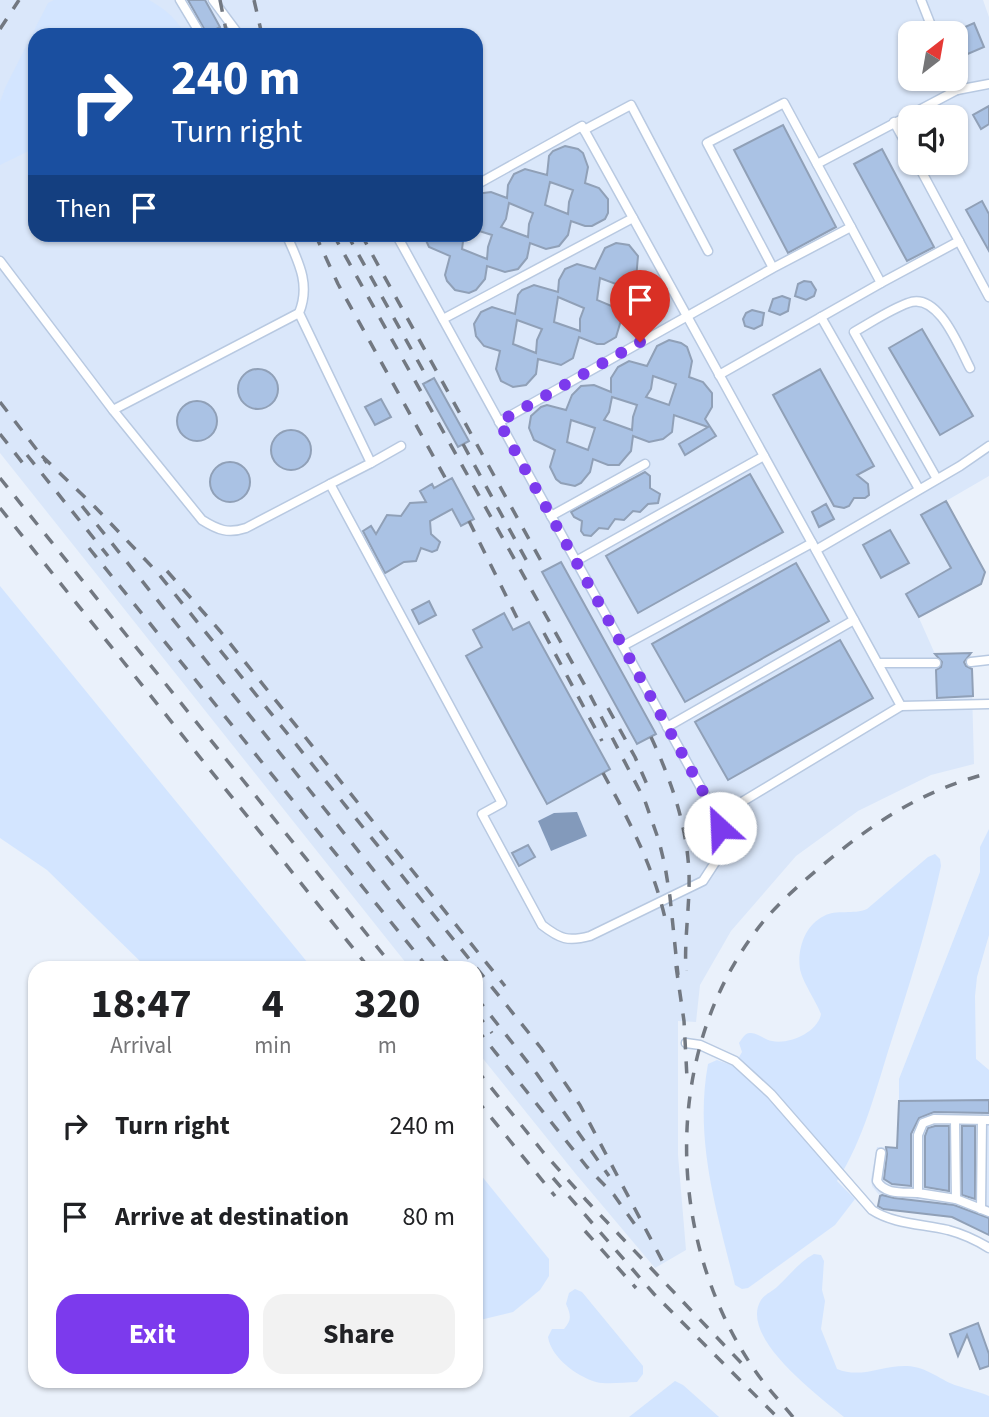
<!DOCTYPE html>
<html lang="en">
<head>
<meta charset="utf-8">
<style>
  body { margin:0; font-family:"Source Sans 3",sans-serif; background:#f2f2f2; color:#202124; height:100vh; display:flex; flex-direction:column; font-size:26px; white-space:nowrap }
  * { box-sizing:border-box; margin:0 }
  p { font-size:23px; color:#757577 }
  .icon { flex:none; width:38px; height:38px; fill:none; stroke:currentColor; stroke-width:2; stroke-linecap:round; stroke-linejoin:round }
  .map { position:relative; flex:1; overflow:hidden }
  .side { position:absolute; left:28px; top:961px; width:455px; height:427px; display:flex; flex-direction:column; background:#fff; border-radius:21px; box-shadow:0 2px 5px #0004 }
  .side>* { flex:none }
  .top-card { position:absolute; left:28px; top:28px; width:455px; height:214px; border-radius:21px; box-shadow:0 2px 5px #0004; background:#1a4fa0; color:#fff; overflow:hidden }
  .needle { width:46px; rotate:31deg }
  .tools { position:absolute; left:898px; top:21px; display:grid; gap:14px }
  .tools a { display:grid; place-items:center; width:70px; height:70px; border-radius:14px; background:#fff; box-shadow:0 2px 5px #0004; font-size:35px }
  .pin { position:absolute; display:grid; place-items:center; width:60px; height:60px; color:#fff; margin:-72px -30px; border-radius:50% 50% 50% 0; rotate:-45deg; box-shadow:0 0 7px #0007 }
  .pin .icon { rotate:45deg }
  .me { position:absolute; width:77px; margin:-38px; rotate:335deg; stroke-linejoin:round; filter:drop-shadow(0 0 5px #0008) }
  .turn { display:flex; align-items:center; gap:24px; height:147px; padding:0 28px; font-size:32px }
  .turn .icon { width:91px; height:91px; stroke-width:2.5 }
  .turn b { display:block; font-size:49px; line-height:60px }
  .then { display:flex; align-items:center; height:66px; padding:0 28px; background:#0003; gap:14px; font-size:26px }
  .eta { display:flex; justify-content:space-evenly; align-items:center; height:119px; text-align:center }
  .eta b { font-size:42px; font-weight:700; line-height:49px }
  .button { display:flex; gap:14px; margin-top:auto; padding:14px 28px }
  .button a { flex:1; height:80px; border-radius:21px; background:#7c3aed; color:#fff; font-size:28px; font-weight:700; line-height:80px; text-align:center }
  .button a+a { background:#f2f2f2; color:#202124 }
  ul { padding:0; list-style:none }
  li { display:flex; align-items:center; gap:21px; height:91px; padding:0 28px }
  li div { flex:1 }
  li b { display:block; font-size:26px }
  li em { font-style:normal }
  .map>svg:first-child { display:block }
</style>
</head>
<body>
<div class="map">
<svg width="989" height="1417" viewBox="0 0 989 1417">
  <rect width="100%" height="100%" fill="#eaf1fb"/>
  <g fill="#dae7fa" fill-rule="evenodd">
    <path d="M0,0H983L989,17V476L946,501L985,572L981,584L919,618L935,654L971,653L974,764L931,775L858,811L796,856L731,931L700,985L696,1022L678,1021V1155L686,1250L655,1268L575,1173L476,1050V968H410L0,453ZM910,33H956V79H910ZM35,35H476V234H35ZM910,117H956V163H910Z"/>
    <polygon points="989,1100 989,1235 952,1217 878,1208 880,1196 872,1186 871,1179 877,1147 897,1147 899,1101"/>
  </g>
  <g fill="#d3e5ff">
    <path d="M54,0H149C168,11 174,17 186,35H35V148L0,165V102L5,88L48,3Z"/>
    <polygon points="0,586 312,968 147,968 47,870 0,838"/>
    <polygon points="989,829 989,935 977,977 975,996 976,1059 989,1070 989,1100 899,1101 899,1079 980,872 980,847"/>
    <path d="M935,854L940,859L941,866C928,926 910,983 891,1042C876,1089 864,1139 837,1181L855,1199L835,1225L748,1288L742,1289L735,1285C717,1212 694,1140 708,1064L717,1060L734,1066L742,1052L739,1043C742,1039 745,1032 751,1033C758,1033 765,1040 772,1041C789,1045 818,1032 821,1014C816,1001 802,981 800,969C797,949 805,925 824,916C836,909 854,915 867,909L928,857Z"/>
    <polygon points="476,1169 549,1259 549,1276 540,1290 513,1312 476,1321"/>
    <path d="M814,1254L821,1255L824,1261L822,1290L825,1301L821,1329L837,1369C861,1379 883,1365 907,1366C928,1367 941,1381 958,1386C969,1390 978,1391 989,1396V1417H844C820,1397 738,1337 761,1300C765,1294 773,1291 778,1286C790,1275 799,1262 814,1254Z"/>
    <path d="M575,1289L582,1292L643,1366V1374L637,1382C624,1382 608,1385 596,1382C576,1376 551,1357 548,1337L552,1329H564C572,1320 571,1315 566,1304L569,1293Z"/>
    <polygon points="675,1381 683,1385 719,1417 629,1417"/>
  </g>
  <polygon fill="#839abb" points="577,812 587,836 551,851 538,821 554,813"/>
  <g fill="#aac2e4" stroke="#90a0b7" stroke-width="2" fill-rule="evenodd">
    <polygon points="188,0 205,0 220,27 207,34"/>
    <polygon points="974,23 984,47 956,59 956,31"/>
    <polygon points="989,106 989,124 981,129 973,115"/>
    <polygon points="783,125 836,227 788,253 734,150"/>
    <path d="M565,146L578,149L583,153L588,167L585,183L599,188L608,199V213L605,219L592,226H585L571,221L568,235L559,246L546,249L530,243L527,258L518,269L505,272L487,266L485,279L476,290L469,293L455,290L447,281L445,275L450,256L429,247L423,234H464L462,249L487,259L488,247L492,235L476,230V194L491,192L507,198L508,185L514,174L525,169L547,175L549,156L553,151ZM550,182L573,190L569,202L568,214L545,205ZM509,203L533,213L529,224L528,237L501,227L506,219Z"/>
    <polygon points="882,149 934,247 907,261 854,164"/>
    <polygon points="982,201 989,214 989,251 966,210"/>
    <path d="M616,243L629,245L638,256L636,279L650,285L659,295L661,302L656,316L644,323H636L622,317L616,337L604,344H597L579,337L573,358L561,365L538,359L536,374L526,385L513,387L501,381L496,369L500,351L484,346L476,336L474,324L481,312L492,307L515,314L518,295L522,290L534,285L558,292L559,280L565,269L577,264L595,269L605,248ZM600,278L624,287L616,308L597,300ZM558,297L584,308L580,319V331L554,322ZM517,320L542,329L537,340L536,353L513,344Z"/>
    <polygon points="804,281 811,282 816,290 814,296 806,300 795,296 798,284"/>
    <polygon points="782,296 790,299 788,311 780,315 769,311 773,299"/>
    <polygon points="752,310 764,313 762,325 754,329 745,326 743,319 746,313"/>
    <polygon points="922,329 973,416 940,435 889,348"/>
    <path d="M669,340L681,343L687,347L692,361L689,377L703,382L712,393V407L705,419L716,436L685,455L679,444L708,427L674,415L672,432L663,439L649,442L633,436L631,451L619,465H608L593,459L590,472L581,483L575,486L561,483L556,479L550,467L555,450L534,440L529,428L531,416L541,407L547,405L566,410L572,395L581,386L594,385L611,392V378L618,367L629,361L647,366L657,346ZM653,376L676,384L669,405L646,397L651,389ZM612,397L637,405L633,417L632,430L604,420L609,412ZM571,420L595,428L588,450L567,442Z"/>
    <circle cx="258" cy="389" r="20"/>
    <polygon points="820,369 874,466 857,475 868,484 869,495 865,498 854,498 849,506 844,508 834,506 773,395"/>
    <polygon points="434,378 469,441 458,447 423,384"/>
    <polygon points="381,399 391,417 375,425 365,407"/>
    <circle cx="197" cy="421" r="20"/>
    <circle cx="291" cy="450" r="20"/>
    <circle cx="230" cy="482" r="20"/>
    <polygon points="645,472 650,476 650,488 660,494 658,503 648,504 640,512 633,511 624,520 615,519 608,529 599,528 591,536 584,535 581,531 582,521 574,517 571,512"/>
    <polygon points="750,474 783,532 638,613 606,556"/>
    <polygon points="452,478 474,519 461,526 452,509 430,521 431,534 440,542 437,550 432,552 421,548 416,561 404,562 385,573 363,531 371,526 376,534 387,515 401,516 410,503 426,502 420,491 432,484 434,488"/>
    <polygon points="946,501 985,572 981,584 919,617 906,594 951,568 921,515"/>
    <polygon points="826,504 834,519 819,527 812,512"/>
    <polygon points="890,530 909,563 881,578 863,545"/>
    <polygon points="561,562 656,734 637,744 542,572"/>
    <polygon points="796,563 829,621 685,702 652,644"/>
    <polygon points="429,601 436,615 419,624 412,610"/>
    <polygon points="504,613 513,630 529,622 610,769 547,804 466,656 482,647 473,630"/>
    <polygon points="840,640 873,698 728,780 695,722"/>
    <polygon points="971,653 964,662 966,666 972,669 973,696 937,698 936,670 941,667 942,662 935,654"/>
    <polygon points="528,845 535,857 519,866 512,853"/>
    <polygon points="989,1100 989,1113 934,1112 919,1118 911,1134 911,1186 892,1184 884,1179 887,1154 886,1147 897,1148 899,1101"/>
    <polygon points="935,1126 949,1126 949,1191 925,1187 925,1136 928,1128"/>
    <polygon points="962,1126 975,1126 975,1199 962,1195"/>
    <polygon points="882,1195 894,1198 954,1205 989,1218 989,1235 952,1217 883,1209 878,1206 880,1196"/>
    <polygon points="978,1323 989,1354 989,1366 980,1369 967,1335 958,1356 950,1334"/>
  </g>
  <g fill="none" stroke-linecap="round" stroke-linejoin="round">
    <g stroke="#b8c9e1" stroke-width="11">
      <g id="service">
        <polyline points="180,0 201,35"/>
        <polyline points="213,0 239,35"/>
        <polyline points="921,0 934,33"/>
        <polyline points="953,79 957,90"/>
        <polyline points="894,122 910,151"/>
        <polyline points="584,130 631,105 708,251"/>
        <polyline points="917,163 989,297"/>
        <polyline points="817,164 957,90 989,84"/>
        <path d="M286,234C298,261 311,284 299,313L371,463L330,484L502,803L482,814L542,925C560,939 568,942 590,936L703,881L716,861L720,828L717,817"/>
        <polyline points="396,234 717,817 901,706 812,543"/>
        <path d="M0,261L113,410L202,520C218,530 228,534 246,528L330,484"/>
        <polyline points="881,283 959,241"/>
        <polyline points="821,317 919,489"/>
        <polyline points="443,319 633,218 582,126 476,185"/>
        <polyline points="719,375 881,283 851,227"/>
        <polyline points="113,410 299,313"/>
        <polyline points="499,422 773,268 707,143 784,103 851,227 773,268"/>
        <polyline points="371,463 401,446"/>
        <path d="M937,479L854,332C872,322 889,310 908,303C938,291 959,347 970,368"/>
        <polyline points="551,516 645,464"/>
        <polyline points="816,550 960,466 989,446"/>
        <polyline points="576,561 764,456"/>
        <polyline points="623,646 812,543 633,218"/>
        <polyline points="971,662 989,660"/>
        <polyline points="878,663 936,663"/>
        <polyline points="901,706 989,704"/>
        <polyline points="667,727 854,620"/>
        <path d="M686,1043L700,1045L735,1061L771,1094L872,1210C893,1224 923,1224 948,1230C963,1234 976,1240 989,1248"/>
        <polyline points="955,1120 956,1199"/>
        <polyline points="989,1120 934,1119 923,1123 918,1135 918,1193 956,1199 989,1212"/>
        <path d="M881,1153L877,1181C885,1195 903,1192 918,1193"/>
        <polyline points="981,1209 982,1120"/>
      </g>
    </g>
    <use href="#service" stroke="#fff" stroke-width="8"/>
    <g stroke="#727881" stroke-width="3.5" stroke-dasharray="12 12" stroke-linecap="butt">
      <polyline points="220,0 227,35"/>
      <polyline points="254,0 262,35"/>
      <polyline points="0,29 19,0"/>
      <polyline points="213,31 216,35"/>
      <polyline points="315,234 338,284 447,481"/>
      <polyline points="333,234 588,691 645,801 659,841 665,866 670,897 678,975"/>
      <polyline points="347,234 429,381"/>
      <polyline points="361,234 546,570"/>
      <polyline points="0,402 47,463"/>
      <polyline points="0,434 29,471"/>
      <polyline points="463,444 530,567"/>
      <polyline points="27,455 108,556"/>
      <polyline points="42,456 95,507 157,572 541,1048 580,1105 664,1264"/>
      <polyline points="0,478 394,968"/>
      <polyline points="82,506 452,968"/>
      <polyline points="0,508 369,968"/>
      <polyline points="469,521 521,626"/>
      <polyline points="89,548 428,968"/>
      <polyline points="167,571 220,631 505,986"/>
      <polyline points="544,633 602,741"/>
      <polyline points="608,708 635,757 649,789"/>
      <path d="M651,737C671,780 687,825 689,873C690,906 684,939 686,971"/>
      <path d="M603,773C629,820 653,866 665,918"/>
      <polyline points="676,966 684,1021 687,1078"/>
      <polyline points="476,997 537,1074 609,1176"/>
      <polyline points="476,1013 492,1033"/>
      <polyline points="476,1028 587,1167 614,1195 636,1226"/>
      <polyline points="476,1069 543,1152 586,1200 747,1369"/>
      <polyline points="476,1099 555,1196"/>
      <polyline points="553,1178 654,1294 777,1417"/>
      <polyline points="585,1231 636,1288"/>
      <path d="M793,1417C781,1402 767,1388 756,1372C667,1245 661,1061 753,935C772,908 799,885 824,864C877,820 922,791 989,773"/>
    </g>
  </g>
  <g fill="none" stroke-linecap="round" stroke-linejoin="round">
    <polyline stroke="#7c3aed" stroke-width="12" stroke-dasharray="0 21.6" points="640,342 499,422 717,817 720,828"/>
  </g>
</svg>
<div class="tools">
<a><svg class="needle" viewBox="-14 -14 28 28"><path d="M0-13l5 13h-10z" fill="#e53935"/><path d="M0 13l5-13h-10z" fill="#757577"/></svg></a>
<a><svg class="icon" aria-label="sound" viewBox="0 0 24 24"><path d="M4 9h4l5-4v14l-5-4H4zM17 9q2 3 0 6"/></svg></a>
</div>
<div class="pin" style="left:640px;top:342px;background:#d93025"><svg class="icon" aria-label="arrive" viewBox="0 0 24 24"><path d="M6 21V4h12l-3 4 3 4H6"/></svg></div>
<svg class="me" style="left:720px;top:828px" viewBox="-20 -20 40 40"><circle r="19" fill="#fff"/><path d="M0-13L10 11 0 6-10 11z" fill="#7c3aed"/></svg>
<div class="top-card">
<div class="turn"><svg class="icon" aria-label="right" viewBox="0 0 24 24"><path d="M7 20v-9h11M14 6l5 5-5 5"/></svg><div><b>240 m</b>Turn right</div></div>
<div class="then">Then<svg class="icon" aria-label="arrive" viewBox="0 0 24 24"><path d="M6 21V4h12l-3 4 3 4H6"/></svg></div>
</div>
<section class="side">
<div class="eta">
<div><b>18:47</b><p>Arrival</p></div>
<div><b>4</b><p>min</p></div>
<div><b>320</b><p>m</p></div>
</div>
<ul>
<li><svg class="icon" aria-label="right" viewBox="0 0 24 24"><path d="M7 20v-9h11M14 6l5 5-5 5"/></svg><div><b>Turn right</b></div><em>240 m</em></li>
<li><svg class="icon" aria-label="arrive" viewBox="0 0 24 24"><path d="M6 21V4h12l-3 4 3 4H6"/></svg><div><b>Arrive at destination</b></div><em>80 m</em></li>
</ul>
<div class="button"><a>Exit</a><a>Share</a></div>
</section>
</div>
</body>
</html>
